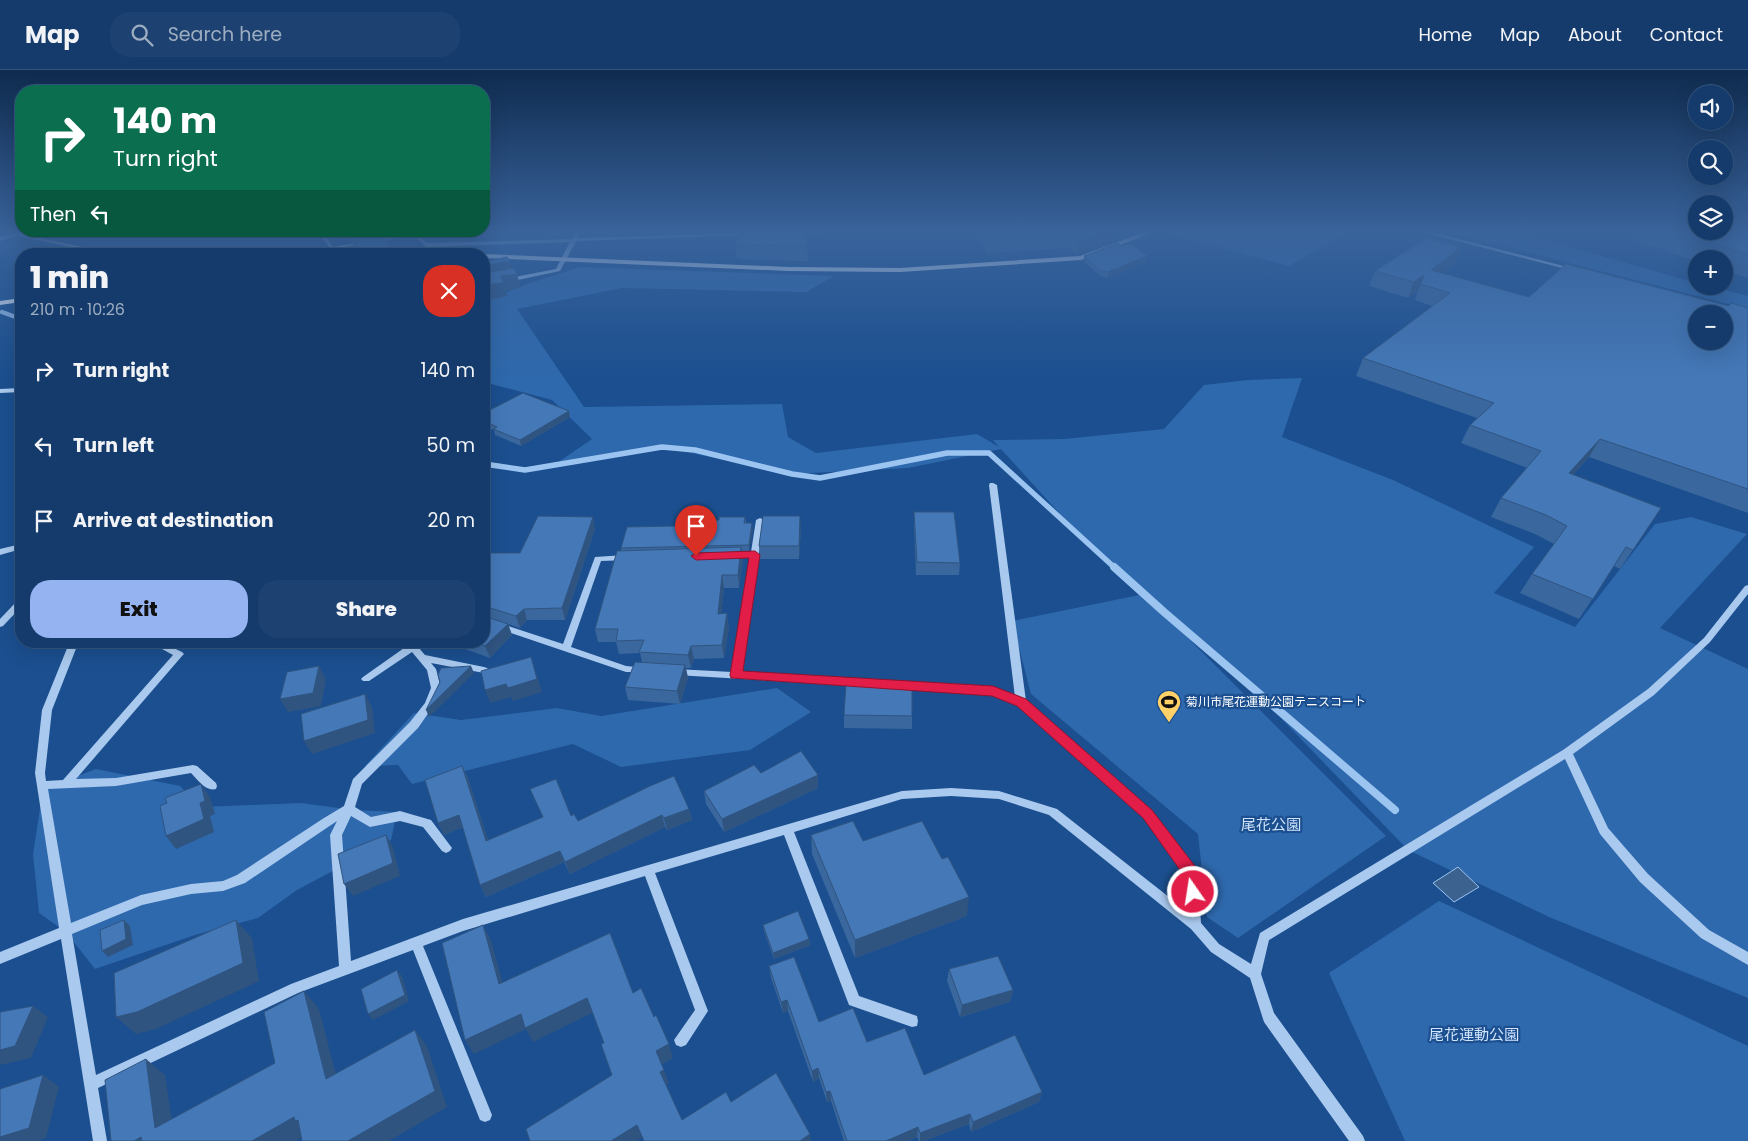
<!DOCTYPE html>
<html lang="en">
<head>
<meta charset="utf-8">
<style>
  body { margin:0; font-family:Poppins,"Noto Sans JP",sans-serif; background:#1d4271; color:#f1f3f6; height:100vh; display:flex; flex-direction:column; font-size:19px; white-space:nowrap }
  * { box-sizing:border-box; margin:0 }
  p { font-size:16px; color:#9dadc1 }
  .icon { flex:none; width:28px; height:28px; fill:none; stroke:currentColor; stroke-width:2; stroke-linecap:round; stroke-linejoin:round }
  .map { position:relative; flex:1; overflow:hidden }
  .details { position:absolute; left:15px; top:178px; width:475px; height:400px; display:flex; flex-direction:column; background:#143b6b; border-radius:20px; box-shadow:0 5px 20px #0002,0 0 0 1px #33557e }
  .details>* { flex:none }
  .top-card { position:absolute; left:15px; top:15px; width:475px; height:152px; border-radius:20px; box-shadow:0 5px 20px #0002,0 0 0 1px #33557e; background:#0b6e4f; color:#fff; overflow:hidden }
  .fabs { position:absolute; left:1688px; top:15px; display:grid; gap:10px }
  .fabs a { display:grid; place-items:center; width:45px; height:45px; border-radius:50%; background:#143b6b; box-shadow:0 5px 20px #0002,0 0 0 1px #33557e; font-size:25px }
  .pin { position:absolute; display:grid; place-items:center; width:42px; height:42px; color:#fff; margin:-51px -21px; border-radius:50% 50% 50% 0; rotate:-45deg; box-shadow:0 0 5px #0007 }
  .pin .icon { rotate:45deg }
  .me { position:absolute; width:55px; margin:-28px; rotate:347deg; stroke-linejoin:round; filter:drop-shadow(0 0 4px #0008) }
  .turn { display:flex; align-items:center; gap:18px; height:105px; padding:0 15px; font-size:22px }
  .turn .icon { width:65px; height:65px; stroke-width:2.5 }
  .turn b { display:block; font-size:35px; line-height:42px }
  .then { display:flex; align-items:center; height:48px; padding:0 15px; background:#0003; gap:10px; font-size:19px }
  .round { display:grid; place-items:center; flex:none; width:52px; height:52px; border-radius:20px; background:#1d4271 }
  .head { display:flex; align-items:center; justify-content:space-between; height:85px; padding:0 15px }
  h1 { font-size:30px; font-weight:800; line-height:38px }
  .primary-button { display:flex; gap:10px; margin-top:auto; padding:10px 15px }
  .primary-button a { flex:1; height:58px; border-radius:20px; background:#95b2f1; color:#111; font-size:20px; font-weight:800; line-height:58px; text-align:center }
  .primary-button a+a { background:#1d4271; color:#f1f3f6 }
  ul { padding:0; list-style:none }
  li { display:flex; align-items:center; gap:15px; height:75px; padding:0 15px }
  li div { flex:1 }
  li b { display:block; font-size:19px }
  li em { font-style:normal }
  header { display:flex; align-items:center; gap:30px; box-sizing:border-box; height:70px; padding:0 25px; background:#143b6b; border-bottom:1px solid #33557e }
  header strong { font-size:24px }
  nav { display:flex; gap:28px; margin-inline-start:auto; font-size:18px }
  .search { width:350px; height:45px; background:#1d4271; display:flex; align-items:center; gap:12px; box-sizing:border-box; padding:0 18px; border-radius:20px; color:#9dadc1; font-size:19px }
  .map>svg:first-child { display:block }
</style>
</head>
<body>
<header>
<strong>Map</strong>
<div class="search"><svg class="icon" aria-label="search" viewBox="0 0 24 24"><circle cx="10" cy="10" r="6"/><path d="M15 15l6 6"/></svg>Search here</div>
<nav><a>Home</a><a>Map</a><a>About</a><a>Contact</a></nav>
</header>
<div class="map">
<svg width="1748" height="1071" viewBox="0 0 1748 1071">
  <rect width="100%" height="100%" fill="#1b4f8f"/>
  <g fill="#2e69ad">
    <polygon points="1178,160 1352,160 1289,196 1170,164"/>
    <polygon points="1441,160 1510,160 1696,213 1696,216 1710,216 1748,226 1748,239"/>
    <polygon points="580,197 834,206 806,222 622,218 517,239 584,337 782,334 788,367 816,383 977,364 999,377 993,370 1064,369 1164,359 1204,315 1248,310 1302,308 1282,367 1393,410 1534,477 1494,523 1575,557 1655,454 1691,447 1747,464 1660,558 1748,599 1748,928 1549,847 1408,780 1247,613 1081,467 1001,379 908,398 792,404 662,377 551,397 592,369 552,330 484,312 484,232 524,215"/>
    <polygon points="1144,524 1386,766 1238,868 1207,847 1198,764 1031,624 1012,551"/>
    <polygon points="777,618 811,642 750,680 621,697 573,674 412,714 398,695 365,696 414,643 461,650 557,638 601,646"/>
    <polygon points="96,699 180,716 201,737 301,733 353,740 397,742 391,770 297,820 258,848 195,865 95,899 66,862 39,843 33,784 43,719"/>
    <polygon points="1439,831 1748,976 1748,1071 1405,1071 1329,903"/>
  </g>
  <polygon fill="#3c6290" stroke="#9cc4f0" points="1458,797 1479,817 1454,832 1433,813"/>
  <g fill="none" stroke-linecap="round" stroke-linejoin="round">
    <polyline stroke="#9cc4f0" stroke-width="4.5" points="2,242 21,249"/>
    <polyline stroke="#9cc4f0" stroke-width="5.5" points="484,394 525,400 662,377 695,380 792,404 820,408 947,383 989,383 1115,498"/>
    <polyline stroke="#9cc4f0" stroke-width="8" points="1114,497 1164,542 1395,740"/>
    <g fill="#a9c9ee" fill-rule="evenodd">
      <polygon points="577,160 581,160 577,168 750,163 752,164 750,165 576,171 560,201 484,217 484,213 556,199 570,172 426,177 414,165 335,179 338,184 333,184 331,180 311,184 299,184 329,177 317,161 322,161 333,177 415,162 427,173 572,169"/>
      <polygon points="865,160 863,161 796,163 794,162 796,161"/>
      <polygon points="1418,160 1424,160 1575,199 1570,200 1418,161"/>
      <polygon points="21,162 23,162 23,164 115,184 104,184 17,166 0,171 0,167"/>
      <polygon points="21,318 21,322 0,323 0,319"/>
      <path d="M990,413H993L997,415L1026,631L1152,741L1198,805L1201,853L1219,874L1251,894L1260,863L1563,680L1648,619L1704,568L1745,516L1748,515V524L1710,572L1654,625L1573,684L1608,758L1648,804L1709,860L1748,882V895L1701,868L1640,812L1600,764L1565,689L1269,870L1261,904L1274,943L1363,1066L1365,1071H1349L1264,952L1250,908L1211,882L1191,859L1049,745L999,729L951,726L902,729L794,762L859,926L917,946L918,951L917,956L912,957L849,935L784,765L655,803L708,941L686,975L681,977L676,975L674,970L695,940L645,806L463,861L423,876L492,1045L490,1050L485,1052L480,1050L413,880L298,923L98,1018L107,1071H93L61,869L0,894V882L59,858L35,703L42,640L70,571H79L52,640L45,703L46,711L63,710L173,585L162,579L160,577L165,574L182,582L184,584L182,586L76,709L116,708L193,695L197,696L216,713L217,716L216,719C206,722 198,710 191,703L116,716L48,719L71,853L141,825L191,814L223,811L237,805L324,748L344,736L353,709L410,652L425,633L431,618L427,600L412,582L369,611H363L361,609L363,607L414,571H425L418,577L425,585L484,597L487,598L489,600L487,602L484,603L431,593L436,599L441,618L434,635L418,658L362,714L355,737L371,747L400,741L431,750L452,778L450,781L446,783L442,781L423,757L400,751L370,757L351,746L342,765L351,891L463,849L902,721L951,718L999,721L1057,739L1188,842L1186,806L1144,747L1018,636L992,624L676,605L673,604L671,602L673,600L676,599L732,602L750,488H730L726,485L730,482H751L756,450L760,448L764,450L741,602L993,617L1015,627L989,415ZM337,751L330,765L339,896L291,914L96,1005L72,864L142,835L191,824L223,821L245,813Z"/>
      <polygon points="21,474 21,479 0,485 0,479"/>
      <polygon points="625,485 629,488 628,490 601,491 571,577 626,596 647,598 649,600 647,602 626,602 484,554 484,548 563,574 595,487"/>
      <polygon points="21,529 21,537 3,556 0,557 0,549 18,530"/>
    </g>
    <g fill="#f0f6ff" fill-rule="evenodd">
      <polygon points="1150,160 1159,160 1081,190 900,202 789,201 484,188 484,184 789,197 900,198 1080,186"/>
      <polygon points="21,228 21,232 0,235 0,231"/>
    </g>
  </g>
  <g fill="#3a679d">
    <polygon points="975,160 1115,160 1113,172 1076,184 1069,178 987,183 975,161"/>
    <polygon points="1640,160 1748,160 1748,208 1724,200 1724,189 1696,189 1696,191 1635,170"/>
    <polygon points="337,161 384,161 392,184 358,184 352,172 351,172 349,169 343,170"/>
    <polygon points="735,174 807,176 808,191 737,189"/>
    <polygon points="1121,177 1147,186 1146,191 1107,208 1100,206 1084,191 1084,186"/>
    <polygon points="1461,177 1455,193 1442,203 1529,227 1748,238 1748,443 1589,387 1573,405 1661,438 1620,499 1614,496 1579,549 1520,523 1532,504 1554,474 1535,464 1491,447 1501,428 1527,398 1461,373 1470,355 1477,348 1356,306 1363,288 1432,236 1415,230 1418,221 1408,228 1369,216 1375,201"/>
    <polygon points="484,343 570,347 521,376 495,365 494,360 484,356"/>
    <polygon points="914,442 960,493 959,505 916,505 914,454"/>
    <polygon points="745,447 746,453 753,459 749,481 741,481 743,490 739,518 724,518 721,544 729,556 724,588 694,589 691,598 686,598 688,608 680,634 628,630 625,617 642,592 640,583 619,584 616,572 598,572 595,559 621,480 621,478 676,456"/>
    <polygon points="801,458 799,489 760,489 759,476"/>
    <polygon points="595,459 565,550 527,550 520,558 508,554 512,565 490,588 451,574 450,571 484,571 484,486 520,483"/>
    <polygon points="844,645 912,646 912,659 844,658"/>
    <polygon points="462,696 468,708 488,770 543,747 530,719 571,746 578,751 689,739 692,750 667,760 665,757 570,804 564,792 486,827 480,815 463,757 444,765 438,753"/>
    <polygon points="761,703 818,718 724,762 706,734 704,721"/>
    <polygon points="811,765 863,771 967,846 855,888 812,784"/>
    <polygon points="763,855 809,869 810,875 774,889 764,861"/>
    <polygon points="769,896 819,952 867,972 924,1005 1042,1022 1039,1032 971,1062 969,1054 924,1071 919,1071 917,1067 908,1071 844,1071 831,1031 827,1032 819,1008 813,1012 788,941 783,943 771,908"/>
    <polygon points="949,899 1013,920 1010,932 960,947 947,911"/>
  </g>
  <g fill="#305480">
    <polygon points="1111,160 1115,160 1113,172 1076,184 1078,171"/>
    <polygon points="347,162 349,169 343,170 340,163"/>
    <polygon points="1461,177 1455,193 1425,216 1431,200"/>
    <polygon points="1147,186 1146,191 1107,208 1108,202"/>
    <polygon points="510,191 513,204 517,204 521,218 506,221 507,226 484,231 484,196"/>
    <polygon points="1424,205 1418,221 1408,228 1414,212"/>
    <polygon points="569,341 570,347 521,376 520,370"/>
    <polygon points="1600,369 1589,387 1558,422 1569,403"/>
    <polygon points="800,446 801,458 799,489 799,476"/>
    <polygon points="593,447 595,459 565,550 562,538"/>
    <polygon points="752,453 753,459 749,481 749,475"/>
    <polygon points="741,477 743,490 739,518 738,505"/>
    <polygon points="722,505 724,518 720,557 718,544"/>
    <polygon points="524,539 527,550 520,558 516,546"/>
    <polygon points="727,543 729,556 724,588 722,575"/>
    <polygon points="508,554 512,565 490,588 485,576"/>
    <polygon points="691,576 694,589 691,598 688,585"/>
    <polygon points="531,587 542,622 513,631 511,627 490,633 485,620 506,614"/>
    <polygon points="685,595 688,608 680,634 677,621"/>
    <polygon points="319,596 326,609 321,636 288,642 280,629"/>
    <polygon points="471,596 474,603 429,647 426,640"/>
    <polygon points="365,624 372,637 375,663 312,684 304,671"/>
    <polygon points="462,696 468,708 492,782 486,771"/>
    <polygon points="818,705 818,718 724,762 722,749"/>
    <polygon points="201,714 210,727 215,744 210,746 214,762 176,779 166,766 200,733"/>
    <polygon points="689,739 692,750 667,760 664,748"/>
    <polygon points="459,745 465,756 444,765 438,753"/>
    <polygon points="662,745 665,757 570,804 565,792"/>
    <polygon points="386,765 393,777 400,806 353,826 344,814"/>
    <polygon points="560,781 564,792 486,827 480,815"/>
    <polygon points="969,827 967,846 855,888 855,870"/>
    <polygon points="124,850 130,856 133,875 108,887 102,881"/>
    <polygon points="236,850 252,868 259,911 156,959 136,964 116,947"/>
    <polygon points="483,855 491,870 507,929 499,914"/>
    <polygon points="809,869 810,875 774,889 773,883"/>
    <polygon points="397,900 402,906 409,931 373,950 368,944"/>
    <polygon points="1013,920 1010,932 960,947 962,935"/>
    <polygon points="304,921 319,939 341,1024 326,1009"/>
    <polygon points="587,928 594,942 533,972 526,959 474,984 465,970 521,944"/>
    <polygon points="787,930 788,941 783,943 781,932"/>
    <polygon points="33,936 48,947 31,988 0,995 0,980"/>
    <polygon points="415,960 427,976 447,1037 389,1071 348,1071"/>
    <polygon points="669,974 673,988 661,995 656,981"/>
    <polygon points="146,989 165,1005 175,1071 155,1058"/>
    <polygon points="818,998 819,1008 813,1012 812,1001"/>
    <polygon points="664,1000 669,1013 665,1016 660,1002"/>
    <polygon points="43,1005 59,1017 46,1068 38,1071 0,1071 0,1067"/>
    <polygon points="830,1021 831,1031 827,1032 826,1022"/>
    <polygon points="1042,1022 1039,1032 971,1062 973,1052"/>
    <polygon points="970,1044 969,1054 924,1071 920,1071 920,1063"/>
    <polygon points="294,1047 308,1064 296,1071 252,1071"/>
    <polygon points="637,1055 642,1068 637,1071 611,1071"/>
    <polygon points="918,1057 917,1067 908,1071 886,1071"/>
    <polygon points="810,1064 811,1071 800,1071"/>
    <polygon points="141,1067 147,1071 134,1071"/>
  </g>
  <g fill="#4478b7" stroke="#305480" fill-rule="evenodd">
    <polygon points="743,160 806,160 807,176 735,174"/>
    <polygon points="982,160 1111,160 1078,171 1071,165 988,170"/>
    <polygon points="1673,160 1696,160 1696,161 1724,161 1724,160 1748,160 1748,184"/>
    <polygon points="339,161 364,161 349,164 350,164 349,165 347,162 340,163"/>
    <polygon points="364,161 384,161 392,184 361,184 349,164"/>
    <path d="M1426,168L1461,177L1431,200L1529,227L1566,194L1729,236L1731,233L1748,238V419L1600,369L1569,403L1661,438L1633,480L1626,477L1593,529L1532,504L1567,456L1546,445L1501,428L1541,381L1470,355L1494,333L1363,288L1450,223L1421,214L1424,205L1414,212L1375,201ZM1696,244H1724V271H1696Z"/>
    <polygon points="1118,173 1121,177 1130,173 1147,186 1108,202 1101,201 1084,186"/>
    <polygon points="507,187 510,191 484,196 484,192"/>
    <polygon points="514,198 517,204 500,206 504,212 484,216 484,203"/>
    <polygon points="523,323 569,341 520,370 493,359 497,357 484,351 484,343"/>
    <polygon points="914,442 954,442 960,493 917,492"/>
    <polygon points="538,446 593,447 562,538 524,539 516,546 484,536 484,486 485,483 520,483"/>
    <polygon points="763,446 800,446 799,476 759,476"/>
    <polygon points="719,447 745,447 744,453 752,453 749,475 621,478 627,457 676,456 677,452 719,450"/>
    <polygon points="741,477 738,505 722,505 718,544 727,543 722,575 691,576 688,585 639,582 644,570 616,571 618,559 595,559 617,481"/>
    <polygon points="484,546 508,554 485,576 472,571 484,571"/>
    <polygon points="531,587 537,609 508,618 506,614 485,620 481,601"/>
    <polygon points="635,592 685,595 677,621 625,617"/>
    <polygon points="319,596 313,623 280,629 287,602"/>
    <polygon points="471,596 426,640 440,612 438,605 441,598"/>
    <polygon points="846,614 912,615 912,646 844,645"/>
    <polygon points="365,624 368,650 304,671 301,644"/>
    <polygon points="801,681 818,705 722,749 704,721 754,695 761,703"/>
    <polygon points="462,696 486,771 543,747 530,719 556,709 571,746 574,744 578,751 650,716 674,706 689,739 664,748 662,745 565,792 560,781 480,815 459,745 438,753 425,710"/>
    <polygon points="201,714 205,731 200,733 204,749 166,766 160,736 167,733 165,728"/>
    <polygon points="853,751 863,771 922,751 942,789 948,787 969,827 855,870 811,765"/>
    <polygon points="386,765 393,793 344,814 338,784"/>
    <polygon points="798,841 809,869 773,883 763,855"/>
    <polygon points="124,850 126,869 102,881 100,860"/>
    <polygon points="236,850 243,893 137,942 116,947 114,903"/>
    <polygon points="483,855 499,914 610,863 633,923 641,918 654,947 656,945 669,974 656,981 664,1000 660,1002 682,1050 726,1022 731,1032 776,1003 810,1064 800,1071 644,1071 637,1055 611,1071 530,1071 526,1059 612,1005 601,974 604,973 587,928 525,958 521,944 465,970 442,873"/>
    <polygon points="998,886 1013,920 962,935 949,899"/>
    <polygon points="794,887 819,952 853,938 867,972 905,958 924,1005 1015,965 1042,1022 973,1052 970,1044 920,1063 918,1057 886,1071 847,1071 830,1021 826,1022 818,998 812,1001 787,930 781,932 769,896"/>
    <polygon points="397,900 405,925 368,944 361,919"/>
    <polygon points="304,921 326,1009 415,960 435,1021 348,1071 302,1071 298,1050 295,1051 294,1047 252,1071 142,1071 141,1067 134,1071 111,1071 105,1010 146,989 155,1058 275,993 264,942"/>
    <polygon points="33,936 15,976 0,980 0,942"/>
    <polygon points="43,1005 29,1058 0,1067 0,1019"/>
  </g>
  <linearGradient id="sky" x2="0" y2="1"><stop stop-color="#0f2b4f"/><stop offset="0.52" stop-color="#39639b"/><stop offset="1" stop-color="#39639b" stop-opacity="0"/></linearGradient>
  <rect width="1748" height="310" fill="url(#sky)"/>
  <path fill="#e11d48" stroke="#92132f" d="M755,481L760,485L743,601L993,616L1026,629L1152,740L1198,800C1201,808 1202,819 1199,827L1193,829L1188,827L1186,822L1185,807L1143,748L1017,636L992,626L731,608L730,605L749,488L696,490L691,486L696,483Z"/>
  <defs>
    <g id="stadium-pin" transform="scale(1.25)"><path d="M0 17L-7.5 6A9.5 9.5 0 1 1 7.5 6Z" fill="#ffd166" stroke="#1b4f8f"/><path d="M0-5a6.5 5 0 1 0 0 10a6.5 5 0 1 0 0-10ZM-3.5-1.8h7v3.6h-7Z" fill="#111"/></g>
  </defs>
  <g fill-rule="evenodd">
    <use href="#stadium-pin" x="1169" y="632"/>
  </g>
  <g text-anchor="middle" stroke-width="4.5" stroke-linejoin="round" paint-order="stroke">
    <g font-size="12" fill="#fff" stroke="#1b4f8f" text-anchor="start">
      <text x="1186" y="636">菊川市尾花運動公園テニスコート</text>
    </g>
    <g font-size="15" fill="#cfe3fa" stroke="#1b4f8f">
      <text x="1271" y="760">尾花公園</text>
      <text x="1474" y="970">尾花運動公園</text>
    </g>
  </g>
</svg>
<div class="fabs">
<a><svg class="icon" aria-label="sound" viewBox="0 0 24 24"><path d="M4 9h4l5-4v14l-5-4H4zM17 9q2 3 0 6"/></svg></a>
<a><svg class="icon" aria-label="search" viewBox="0 0 24 24"><circle cx="10" cy="10" r="6"/><path d="M15 15l6 6"/></svg></a>
<a><svg class="icon" aria-label="layers" viewBox="0 0 24 24"><path d="M12 4l9 5-9 5-9-5zM3 14l9 5 9-5"/></svg></a>
<a>+</a>
<a>−</a>
</div>
<div class="pin" style="left:696px;top:486px;background:#d93025"><svg class="icon" aria-label="arrive" viewBox="0 0 24 24"><path d="M6 21V4h12l-3 4 3 4H6"/></svg></div>
<svg class="me" style="left:1193px;top:822px" viewBox="-20 -20 40 40"><circle r="17" fill="#e11d48" stroke="#fff" stroke-width="3"/><path d="M0-11L8 9 0 5-8 9z" fill="#fff"/></svg>
<div class="top-card">
<div class="turn"><svg class="icon" aria-label="right" viewBox="0 0 24 24"><path d="M7 20v-9h11M14 6l5 5-5 5"/></svg><div><b>140 m</b>Turn right</div></div>
<div class="then">Then<svg class="icon" aria-label="left" viewBox="0 0 24 24"><path d="M17 20v-9H6M10 6l-5 5 5 5"/></svg></div>
</div>
<section class="details">
<div class="head"><div><h1>1 min</h1><p>210 m · 10:26</p></div><a class="round" style="background:#d93025;color:#fff"><svg class="icon" aria-label="close" viewBox="0 0 24 24"><path d="M6 6l12 12M18 6L6 18"/></svg></a></div>
<ul>
<li><svg class="icon" aria-label="right" viewBox="0 0 24 24"><path d="M7 20v-9h11M14 6l5 5-5 5"/></svg><div><b>Turn right</b></div><em>140 m</em></li>
<li><svg class="icon" aria-label="left" viewBox="0 0 24 24"><path d="M17 20v-9H6M10 6l-5 5 5 5"/></svg><div><b>Turn left</b></div><em>50 m</em></li>
<li><svg class="icon" aria-label="arrive" viewBox="0 0 24 24"><path d="M6 21V4h12l-3 4 3 4H6"/></svg><div><b>Arrive at destination</b></div><em>20 m</em></li>
</ul>
<div class="primary-button"><a>Exit</a><a>Share</a></div>
</section>
</div>
</body>
</html>
